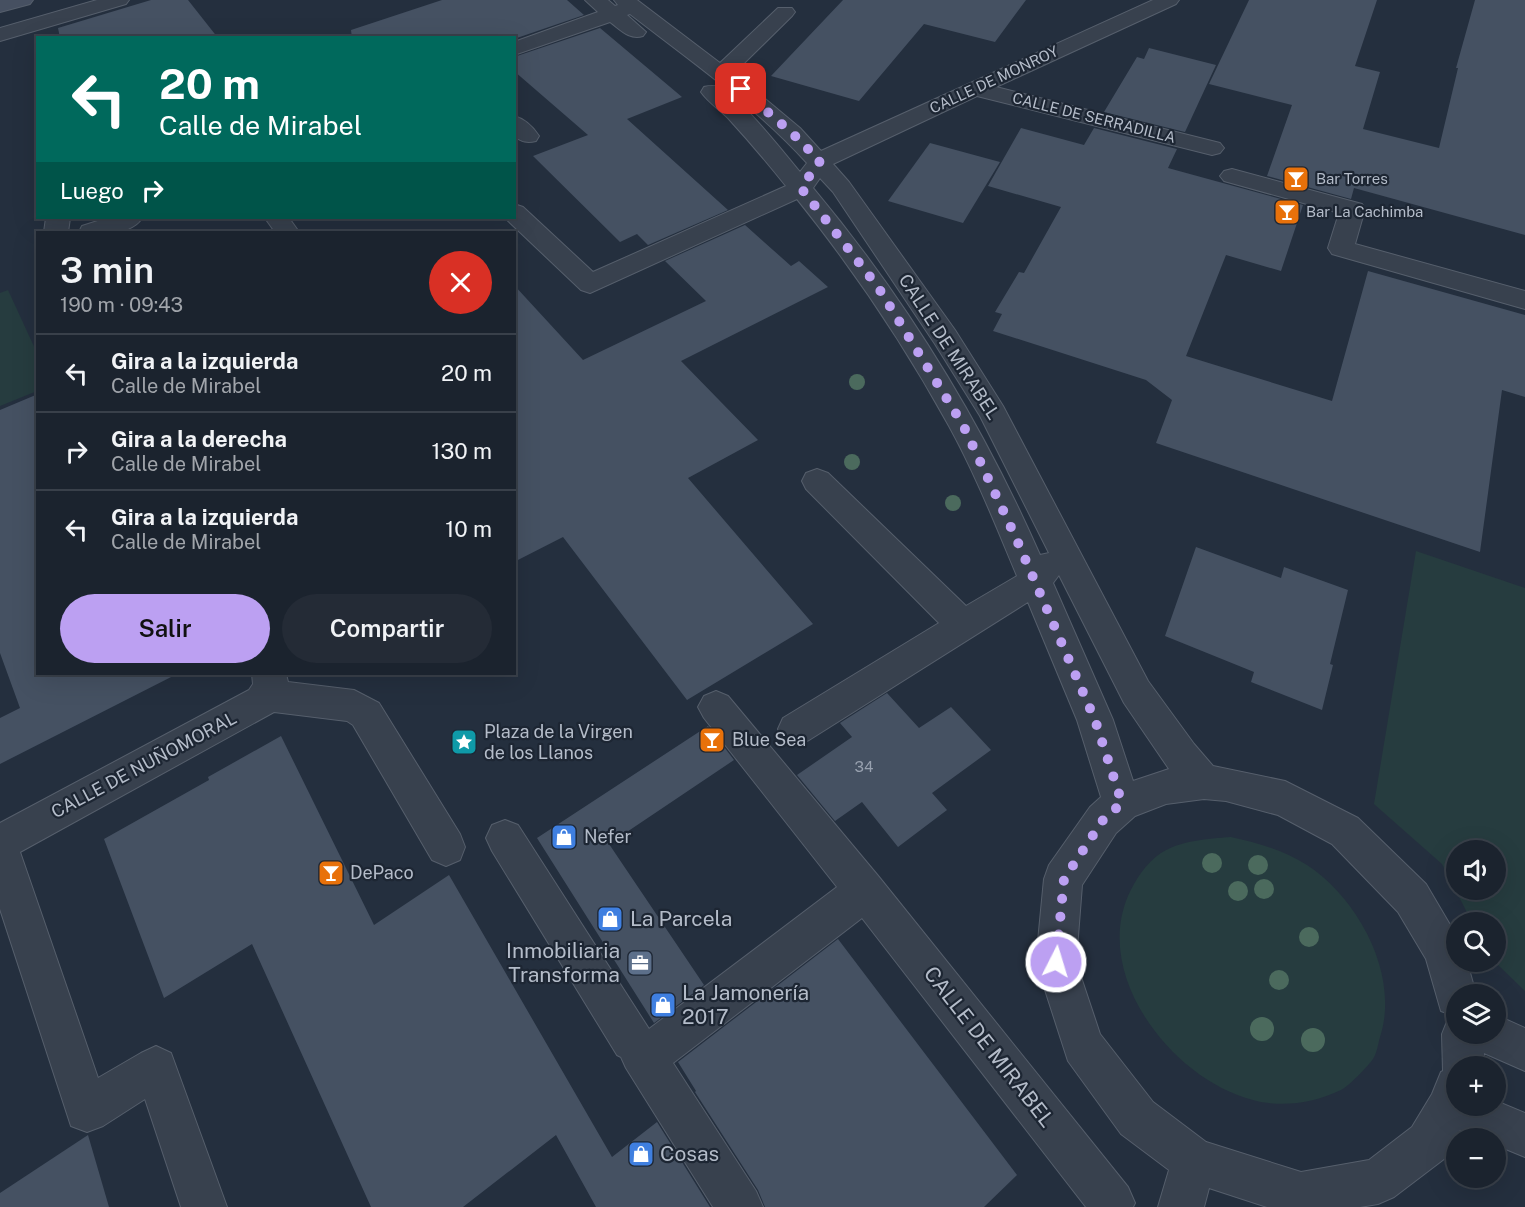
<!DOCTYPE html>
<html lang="es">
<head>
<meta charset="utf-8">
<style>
  body { margin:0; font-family:"Public Sans",sans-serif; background:#242b36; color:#f1f3f6; height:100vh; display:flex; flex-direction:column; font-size:22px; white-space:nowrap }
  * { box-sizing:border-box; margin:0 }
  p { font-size:20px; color:#a0a4aa }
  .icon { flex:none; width:33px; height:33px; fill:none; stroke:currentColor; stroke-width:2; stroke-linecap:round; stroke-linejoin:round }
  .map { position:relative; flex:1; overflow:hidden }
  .sheet { position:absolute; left:36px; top:231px; width:480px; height:444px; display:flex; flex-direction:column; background:#1b232e; border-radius:0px; box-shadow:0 6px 24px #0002,0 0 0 2px #39404a }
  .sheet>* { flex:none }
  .banner { position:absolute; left:36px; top:36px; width:480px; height:183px; border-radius:0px; box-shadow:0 6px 24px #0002,0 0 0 2px #39404a; background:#00695c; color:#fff; overflow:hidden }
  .controls { position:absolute; left:1446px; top:840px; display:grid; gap:12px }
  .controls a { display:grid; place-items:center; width:60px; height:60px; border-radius:50%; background:#1b232e; box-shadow:0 6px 24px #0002,0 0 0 2px #39404a; font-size:30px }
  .pin { position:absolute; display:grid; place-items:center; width:51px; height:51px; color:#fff; margin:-26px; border-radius:12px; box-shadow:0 3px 9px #0006 }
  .me { position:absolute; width:66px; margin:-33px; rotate:5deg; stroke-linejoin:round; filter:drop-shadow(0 0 4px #0008) }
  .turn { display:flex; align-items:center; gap:21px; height:126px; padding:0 24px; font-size:27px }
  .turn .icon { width:78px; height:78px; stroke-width:2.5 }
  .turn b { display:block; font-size:42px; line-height:51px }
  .then { display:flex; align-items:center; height:57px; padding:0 24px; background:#0003; gap:12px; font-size:22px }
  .round { display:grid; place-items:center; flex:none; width:63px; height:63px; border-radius:32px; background:#242b36 }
  .head { display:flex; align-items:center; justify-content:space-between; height:102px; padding:0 24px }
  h1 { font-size:36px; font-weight:600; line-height:45px }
  .button { display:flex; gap:12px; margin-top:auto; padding:12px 24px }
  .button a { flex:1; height:69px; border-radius:36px; background:#bca0f2; color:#111; font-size:24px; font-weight:600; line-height:69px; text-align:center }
  .button a+a { background:#242b36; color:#f1f3f6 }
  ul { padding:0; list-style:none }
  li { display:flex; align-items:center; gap:18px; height:78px; padding:0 24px; border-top:2px solid #39404a }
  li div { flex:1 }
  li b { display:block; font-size:22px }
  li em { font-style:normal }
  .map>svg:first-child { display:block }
</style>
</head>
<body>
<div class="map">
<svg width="1525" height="1207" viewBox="0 0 1525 1207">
  <rect width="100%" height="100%" fill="#242f3e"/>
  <g fill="#263c3f" fill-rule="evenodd">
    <polygon points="8,290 37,353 37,391 0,406 0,293"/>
    <path d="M1416,551L1525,588V991L1495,962L1496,922H1472L1442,864L1374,804ZM1456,850H1496V890H1456Z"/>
    <path d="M1231,837C1258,843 1283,850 1307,865C1359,899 1400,976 1380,1037C1378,1044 1377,1053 1373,1059C1369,1065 1348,1087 1341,1090C1314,1103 1282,1108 1253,1100C1174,1080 1093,978 1128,896C1135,880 1146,863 1161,853C1182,840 1207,839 1231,837Z"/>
  </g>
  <g fill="#455162">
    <polygon points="151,0 188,0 218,38 60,38 58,28"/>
    <polygon points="442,0 567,0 584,15 514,39 514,38 352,38 351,30"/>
    <polygon points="843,0 1026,0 995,42 924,24 859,101 771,76"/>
    <polygon points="1249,0 1377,0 1355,66 1380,72 1363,129 1439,148 1458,68 1456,68 1475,0 1525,0 1525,235 1354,188 1351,199 1267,176 1292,105 1209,84"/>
    <polygon points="600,28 682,97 627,119 728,210 648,245 637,234 620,242 533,156 588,135 514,71 514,57"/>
    <polygon points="1149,48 1216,65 1185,132 1104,112 1137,57 1144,59"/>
    <polygon points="1021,128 1084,145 1094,128 1177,149 1168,168 1303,205 1281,271 1226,255 1186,356 1332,401 1368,271 1525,315 1525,397 1502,390 1480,552 1156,443 1172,400 1146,380 993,331 1002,314 995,312 1019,272 1024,273 1061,207 988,186"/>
    <polygon points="930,143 1000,162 963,223 888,201"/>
    <polygon points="745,225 791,266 799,261 828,287 681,361 758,440 688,478 813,624 687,700 563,537 514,562 514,285 583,360 706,301 665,261"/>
    <polygon points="38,394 38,674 177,674 0,764 0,718 20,708 0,653 0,410"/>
    <polygon points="1196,547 1281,578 1284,567 1348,590 1330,664 1333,665 1322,710 1251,682 1254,672 1165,636"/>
    <polygon points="887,693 919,728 951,707 991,750 932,793 947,810 898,847 862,802 835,821 797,775 852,737 840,723"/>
    <polygon points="708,726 734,760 609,844 704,985 654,1023 537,838"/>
    <polygon points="281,736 374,925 449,875 612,1157 657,1122 710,1207 596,1207 556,1135 463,1207 371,1207 252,944 164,998 104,839 209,780 208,777"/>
    <polygon points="838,939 1017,1175 984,1207 765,1207 758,1190 695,1092 696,1091 678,1062"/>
    <polygon points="88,1135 109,1207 0,1207 0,1193"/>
  </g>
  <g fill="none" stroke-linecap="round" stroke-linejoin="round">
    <g stroke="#565f6c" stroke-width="2">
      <g id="street">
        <polygon points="97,0 129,0 126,4 0,41 0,28"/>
        <path d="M585,0H608L615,6L618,5L614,0H637L720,63L778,8H792L795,12L792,16L734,73L800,128L821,151L1153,0H1179L1176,4L996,87L1220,143L1224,148L1220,153L1212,155L977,96L833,164L849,182L955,330L1003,406L1148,681L1194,744L1213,766L1285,781L1358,818L1426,884L1456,935V962H1467L1476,994H1456V1034H1496V1015L1525,1028V1071L1484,1053V1066H1456V1106H1496V1101L1525,1113V1157L1496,1145V1138H1480L1460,1130L1444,1159L1394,1197L1378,1204L1360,1207H1267L1209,1188L1204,1207H1158L1169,1170L1121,1134L1068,1061L1036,962L1044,879L1049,865L1090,807L1101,797L1077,720L1028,602L809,740L796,745L783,740L778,729L783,718L939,623L806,489L802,481L806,473L817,469L828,473L966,606L1017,576C996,526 975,473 949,426C905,346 854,270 797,199L590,293L581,290L505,218H514V204L523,207L593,272L786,186C767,162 748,140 728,118C719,109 708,102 701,92L704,87C709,86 713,85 718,87C739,95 784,153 800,172L807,163C755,106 691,61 630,14L627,15L646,32L643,36C629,40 621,30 610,22L514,55V42L598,12ZM820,178L833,192L935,344L980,416L1049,553L1040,555C982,423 906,299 813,188ZM1059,575L1124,703L1169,769L1133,781L1113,720L1053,583ZM1204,799L1226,801L1278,815L1332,844L1398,912L1426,959L1441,1011L1455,1016L1448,1019L1442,1034L1443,1071L1441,1072L1432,1094L1412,1127L1369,1160L1301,1172L1206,1142L1153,1102L1100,1034L1076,962L1082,885L1116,833L1135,816L1166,804Z"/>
        <path d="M514,116C525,119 533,127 539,136L536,141C527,143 522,142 514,136Z"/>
        <polygon points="1232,169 1362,204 1365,209 1355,244 1525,291 1525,309 1332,254 1328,248 1339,213 1224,181 1220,176 1224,171"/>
        <polygon points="46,218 70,218 68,232 44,232"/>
        <path d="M107,218H142C131,236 97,234 79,232L82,226Z"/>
        <polygon points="265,218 289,218 299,232 275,232"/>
        <polygon points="252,674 286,674 288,682 354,690 379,703 460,834 465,847 460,860 446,866 432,860 353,725 347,721 274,712 20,852 98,1078 141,1053 156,1046 171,1053 227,1207 181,1207 145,1099 103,1126 87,1132 71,1126 0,909 0,823 249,690 253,684"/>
        <polygon points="716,691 728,696 879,877 1128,1187 1135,1203 1133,1207 1086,1207 862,918 673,1063 756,1191 763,1207 713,1207 626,1068 621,1057 617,1055 492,851 486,838 492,825 505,820 518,825 649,1029 837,887 704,718 698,707 704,696"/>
      </g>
    </g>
    <g stroke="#565f6c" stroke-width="2">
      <polygon id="secondary" points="0,0 33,0 30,4 0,12"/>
    </g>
    <use href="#street" fill="#38414e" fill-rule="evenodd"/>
    <use href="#secondary" fill="#465061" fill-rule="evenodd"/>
  </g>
  <g fill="#4b6a5d">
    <circle cx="857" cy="382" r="8"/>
    <circle cx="852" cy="462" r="8"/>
    <circle cx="953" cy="503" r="8"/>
    <circle cx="1212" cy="863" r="10"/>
    <circle cx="1258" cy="865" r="10"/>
    <circle cx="1264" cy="889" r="10"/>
    <circle cx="1238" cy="891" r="10"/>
    <circle cx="1309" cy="937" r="10"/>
    <circle cx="1279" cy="980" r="10"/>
    <circle cx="1262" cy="1029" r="12"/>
    <circle cx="1313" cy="1040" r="12"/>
  </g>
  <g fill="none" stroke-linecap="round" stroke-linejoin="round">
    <polyline stroke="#bca0f2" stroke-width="10" stroke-dasharray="0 18" points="741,89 792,133 820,161 801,188 878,287 963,425 1016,538 1095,720 1122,803 1103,820 1064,879 1056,962"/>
  </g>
  <defs>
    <g id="bar-square" transform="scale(1.35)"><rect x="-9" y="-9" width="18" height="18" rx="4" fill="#e8710a" stroke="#1d2633"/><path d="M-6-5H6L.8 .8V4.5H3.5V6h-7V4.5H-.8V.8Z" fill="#fff"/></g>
    <g id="sight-square" transform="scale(1.35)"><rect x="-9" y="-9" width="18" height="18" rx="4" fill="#0f9aa8" stroke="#1d2633"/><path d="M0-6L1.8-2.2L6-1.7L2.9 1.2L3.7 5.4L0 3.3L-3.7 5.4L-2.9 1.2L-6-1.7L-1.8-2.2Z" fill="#fff"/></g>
    <g id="shop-square" transform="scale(1.35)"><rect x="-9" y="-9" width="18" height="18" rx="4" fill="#3f7fe0" stroke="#1d2633"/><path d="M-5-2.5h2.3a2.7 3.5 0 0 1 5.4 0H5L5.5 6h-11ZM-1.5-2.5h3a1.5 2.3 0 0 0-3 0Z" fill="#fff"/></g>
    <g id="office-square" transform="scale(1.35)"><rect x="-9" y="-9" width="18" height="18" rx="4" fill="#5c6f8a" stroke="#1d2633"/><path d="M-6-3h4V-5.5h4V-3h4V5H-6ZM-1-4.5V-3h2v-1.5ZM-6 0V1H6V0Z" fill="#fff"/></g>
  </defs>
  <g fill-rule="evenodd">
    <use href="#bar-square" x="1296" y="179"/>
    <use href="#bar-square" x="1287" y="212"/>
    <use href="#bar-square" x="712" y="740"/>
    <use href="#sight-square" x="464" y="742"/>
    <use href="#shop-square" x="564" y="837"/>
    <use href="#bar-square" x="331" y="873"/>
    <use href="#shop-square" x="610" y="919"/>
    <use href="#office-square" x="640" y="963"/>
    <use href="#shop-square" x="663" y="1005"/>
    <use href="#shop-square" x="641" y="1154"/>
  </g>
  <g text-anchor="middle" stroke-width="4.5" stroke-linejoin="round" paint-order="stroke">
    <g font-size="15" fill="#b4bcc9" stroke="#1d2633">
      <text transform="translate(994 80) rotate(-25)" y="5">CALLE DE MONROY</text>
      <text transform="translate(1094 118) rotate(14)" y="5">CALLE DE SERRADILLA</text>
    </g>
    <g font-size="15" fill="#b4bcc9" stroke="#1d2633" text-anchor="start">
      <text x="1316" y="184">Bar Torres</text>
      <text x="1306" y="217">Bar La Cachimba</text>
    </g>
    <g font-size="15" fill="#98a1af">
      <text x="864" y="772">34</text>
    </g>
    <g font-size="18" fill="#b4bcc9" stroke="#1d2633">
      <text transform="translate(949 347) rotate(57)" y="6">CALLE DE MIRABEL</text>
      <text transform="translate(144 765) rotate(-28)" y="6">CALLE DE NUÑOMORAL</text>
    </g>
    <g font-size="18" fill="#b4bcc9" stroke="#1d2633" text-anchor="start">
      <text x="484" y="738">Plaza de la Virgen<tspan x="484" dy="21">de los Llanos</tspan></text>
      <text x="732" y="746">Blue Sea</text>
      <text x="584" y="843">Nefer</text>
      <text x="350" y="879">DePaco</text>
    </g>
    <g font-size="21" fill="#b4bcc9" stroke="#1d2633" text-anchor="start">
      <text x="630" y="926">La Parcela</text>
      <text x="620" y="958" text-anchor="end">Inmobiliaria<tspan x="620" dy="24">Transforma</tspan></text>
      <text x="682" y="1000">La Jamonería<tspan x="682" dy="24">2017</tspan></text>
      <text x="660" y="1161">Cosas</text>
    </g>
    <g font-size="21" fill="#b4bcc9" stroke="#1d2633">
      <text transform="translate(989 1047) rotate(52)" y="7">CALLE DE MIRABEL</text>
    </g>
  </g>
</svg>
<div class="controls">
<a><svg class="icon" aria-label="sound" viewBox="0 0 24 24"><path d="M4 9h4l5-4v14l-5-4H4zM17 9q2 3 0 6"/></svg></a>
<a><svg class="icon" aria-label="search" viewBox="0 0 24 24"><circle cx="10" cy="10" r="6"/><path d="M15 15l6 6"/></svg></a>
<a><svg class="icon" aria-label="layers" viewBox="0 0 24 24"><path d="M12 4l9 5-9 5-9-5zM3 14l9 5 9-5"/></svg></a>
<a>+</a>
<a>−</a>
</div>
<div class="pin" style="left:741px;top:89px;background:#d93025"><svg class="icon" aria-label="arrive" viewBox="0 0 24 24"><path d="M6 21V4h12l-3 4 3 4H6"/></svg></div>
<svg class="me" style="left:1056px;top:962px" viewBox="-20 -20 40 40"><circle r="17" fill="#bca0f2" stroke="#fff" stroke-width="3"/><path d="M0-11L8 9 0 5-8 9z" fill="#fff"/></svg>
<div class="banner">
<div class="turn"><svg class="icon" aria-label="left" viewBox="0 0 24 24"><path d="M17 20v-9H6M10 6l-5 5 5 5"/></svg><div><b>20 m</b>Calle de Mirabel</div></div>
<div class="then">Luego<svg class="icon" aria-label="right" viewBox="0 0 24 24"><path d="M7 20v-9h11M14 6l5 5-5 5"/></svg></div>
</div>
<section class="sheet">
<div class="head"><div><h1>3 min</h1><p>190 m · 09:43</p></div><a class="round" style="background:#d93025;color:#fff"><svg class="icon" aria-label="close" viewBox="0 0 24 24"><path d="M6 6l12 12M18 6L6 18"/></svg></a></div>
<ul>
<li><svg class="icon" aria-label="left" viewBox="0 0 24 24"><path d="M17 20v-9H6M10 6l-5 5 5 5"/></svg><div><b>Gira a la izquierda</b><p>Calle de Mirabel</p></div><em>20 m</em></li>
<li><svg class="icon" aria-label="right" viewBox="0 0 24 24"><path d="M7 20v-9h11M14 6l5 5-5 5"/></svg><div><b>Gira a la derecha</b><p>Calle de Mirabel</p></div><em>130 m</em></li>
<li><svg class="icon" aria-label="left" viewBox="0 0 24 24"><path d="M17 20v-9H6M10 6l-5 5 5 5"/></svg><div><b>Gira a la izquierda</b><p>Calle de Mirabel</p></div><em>10 m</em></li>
</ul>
<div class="button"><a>Salir</a><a>Compartir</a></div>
</section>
</div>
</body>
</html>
